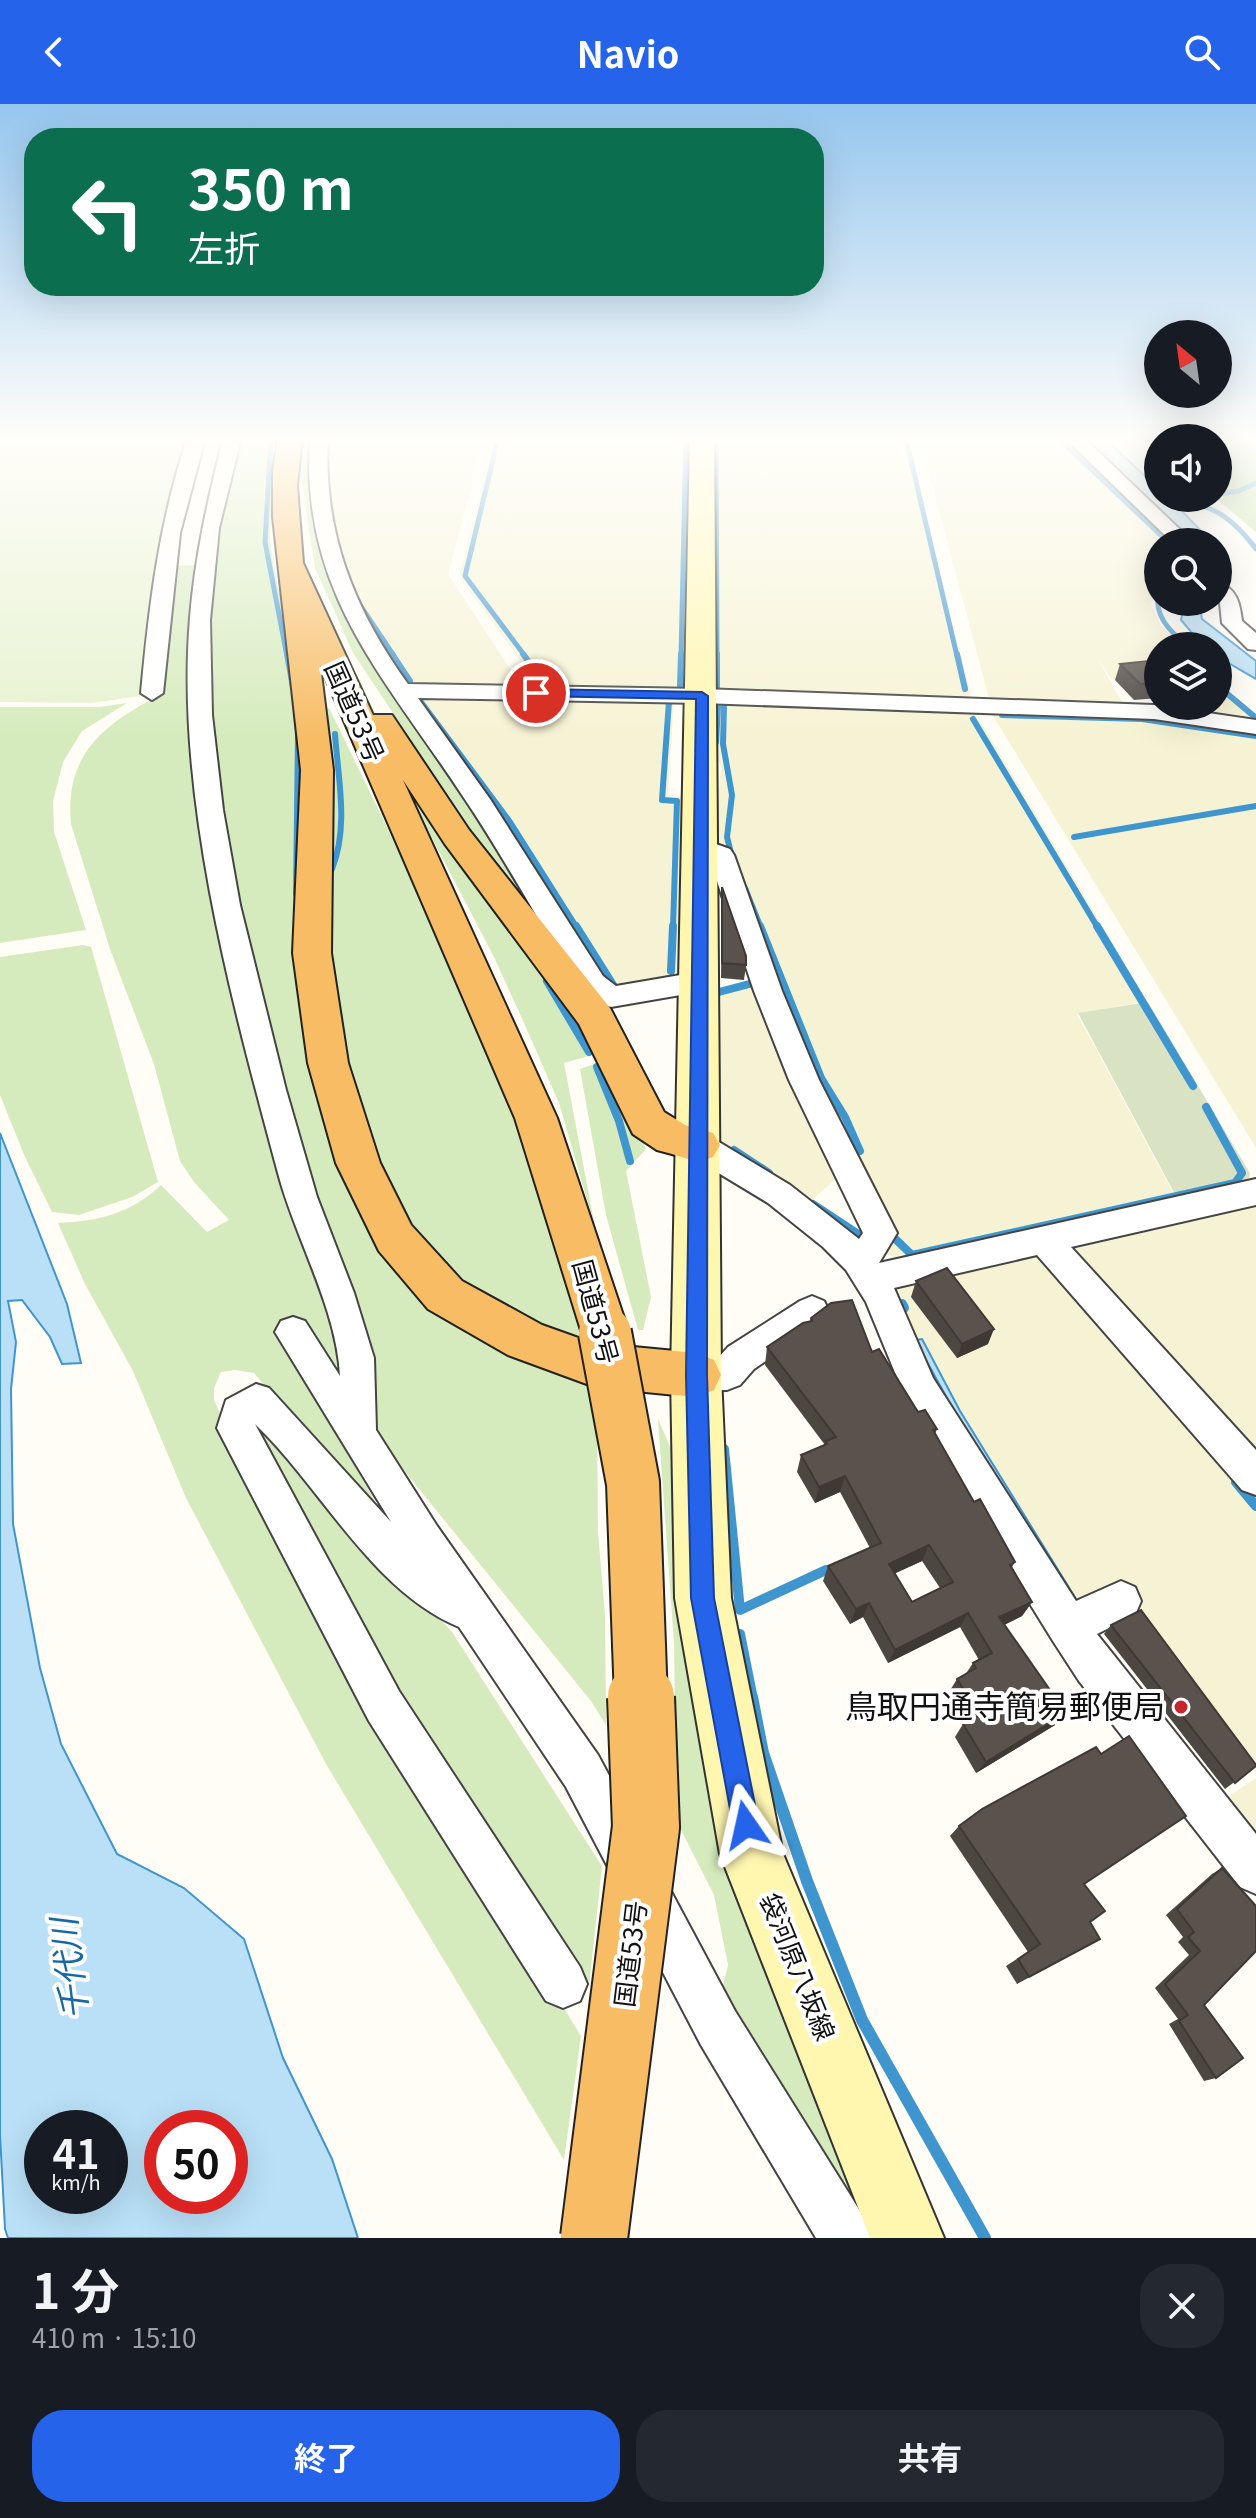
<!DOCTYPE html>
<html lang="ja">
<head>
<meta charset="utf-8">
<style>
  body { margin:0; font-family:Georgia,"Noto Sans JP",serif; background:#242831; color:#f1f3f6; height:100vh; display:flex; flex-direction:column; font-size:30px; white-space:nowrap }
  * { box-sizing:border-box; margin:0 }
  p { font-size:26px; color:#9ea1a6 }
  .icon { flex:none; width:44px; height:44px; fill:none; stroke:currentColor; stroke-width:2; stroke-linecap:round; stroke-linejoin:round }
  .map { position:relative; height:2134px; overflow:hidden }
  .panel { display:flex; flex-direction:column; background:#171b24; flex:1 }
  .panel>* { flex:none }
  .guide { position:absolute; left:24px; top:24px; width:800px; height:168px; border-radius:32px; box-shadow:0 8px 32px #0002; background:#0b6e4f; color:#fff; overflow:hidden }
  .needle { width:52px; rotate:331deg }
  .tools { position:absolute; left:1144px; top:216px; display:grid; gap:16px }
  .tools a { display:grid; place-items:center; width:88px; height:88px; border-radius:50%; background:#171b24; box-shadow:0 8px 32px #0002; font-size:40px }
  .speed { position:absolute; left:24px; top:2006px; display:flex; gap:16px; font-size:40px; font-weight:700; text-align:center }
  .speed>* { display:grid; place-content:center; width:104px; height:104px; border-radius:50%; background:#171b24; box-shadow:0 8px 32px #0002; line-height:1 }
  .speed small { font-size:20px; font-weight:400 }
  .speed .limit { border:12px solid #d22; background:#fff; color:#111 }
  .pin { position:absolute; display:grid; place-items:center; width:68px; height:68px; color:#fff; margin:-34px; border:4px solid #fff; border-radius:50%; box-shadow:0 2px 8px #0007 }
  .me { position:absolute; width:88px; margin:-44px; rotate:349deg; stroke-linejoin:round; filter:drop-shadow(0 0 6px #0008) }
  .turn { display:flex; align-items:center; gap:28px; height:168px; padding:0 32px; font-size:36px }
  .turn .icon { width:104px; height:104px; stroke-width:2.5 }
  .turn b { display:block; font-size:56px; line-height:68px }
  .round { display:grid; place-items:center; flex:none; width:84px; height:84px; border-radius:32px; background:#242831 }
  .overview { display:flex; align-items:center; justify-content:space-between; height:136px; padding:0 32px }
  h1 { font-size:48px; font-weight:700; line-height:60px }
  .primary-button { display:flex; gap:16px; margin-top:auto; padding:16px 32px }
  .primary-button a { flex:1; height:92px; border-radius:32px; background:#2563eb; color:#fff; font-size:32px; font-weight:700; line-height:92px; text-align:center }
  .primary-button a+a { background:#242831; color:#f1f3f6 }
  header { display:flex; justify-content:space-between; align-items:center; height:104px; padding:0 32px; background:#2563eb; color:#fff; font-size:36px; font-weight:700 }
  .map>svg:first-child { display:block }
</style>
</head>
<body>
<header><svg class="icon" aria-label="back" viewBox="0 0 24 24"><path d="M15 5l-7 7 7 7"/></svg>Navio<svg class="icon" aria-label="search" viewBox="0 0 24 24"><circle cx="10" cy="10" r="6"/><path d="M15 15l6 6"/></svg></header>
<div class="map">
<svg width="1256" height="2134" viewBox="0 0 1256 2134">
  <rect width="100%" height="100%" fill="#fffdf5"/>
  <g fill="#f6f3d4">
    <polygon points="324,335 484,335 448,470 522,583 405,582 354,498 335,448"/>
    <polygon points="493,335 691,335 688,583 675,589 545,586 539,582 459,473"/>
    <polygon points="711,335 903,335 971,590 962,597 716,588 712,585"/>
    <polygon points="920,335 1056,335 1165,438 1158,438 1158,469 1151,501 1161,522 1183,542 1158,542 1158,554 1153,554 1158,555 1158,579 1147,572 1111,575 1097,553 1124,602 989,594"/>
    <polygon points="1218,585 1256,615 1256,619 1181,607 1177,602 1218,602"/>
    <polygon points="415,592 674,594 668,692 684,693 680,864 675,875 612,886"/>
    <polygon points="710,597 970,607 976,610 1147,897 1077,910 1177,1096 906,1158 886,1150 883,1135 722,739 715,737 714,707 718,701 721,662 710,641"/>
    <polygon points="996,607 1155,612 1256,629 1256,1044 992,610"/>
    <polygon points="760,878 844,1068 808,1099 716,1036 708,891"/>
    <polygon points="1256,1097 1256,1359 1073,1149 1074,1136"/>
    <polygon points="1033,1146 1256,1388 1256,1668 1128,1503 1074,1508 929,1272 895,1190 899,1182"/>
    <polygon points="1256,1674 1256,1751 1217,1700"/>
  </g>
  <g fill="#d5ebbd">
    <polygon points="237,335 277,335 272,374 270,436 277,480 297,559 333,1036 528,1259 585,1276 597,1322 598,1428 605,1511 606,1621 591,1597 385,1343 376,1322 309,1071 281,984 230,771 211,616 208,530 217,423"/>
    <polygon points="303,335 313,335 312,403 325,458 418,617 545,824 489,753 353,549 315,464 301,372"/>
    <path d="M198,461L194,628L347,1288L278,1227L402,1445L254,1269L235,1266L221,1268L214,1284V1296L272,1426L581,1932L564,2056L326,1660L186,1394L133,1267L85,1180L58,1119C99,1117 130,1110 161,1081L207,1128L229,1116L194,1078L180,1057L154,960L110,845L71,720C64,650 105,619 162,590L164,535L173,462Z"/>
    <polygon points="127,599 82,627 63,658 53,697 54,728 86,826 0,839 0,603 99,603"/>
    <polygon points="323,604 329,604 454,861 500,965 579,1216 580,1236 556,1229 455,1180 397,1103 353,995 329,876"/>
    <polygon points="394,661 603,948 564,959 595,1123 559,999 524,919 494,853"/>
    <polygon points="83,841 91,843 158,1078 132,1093 79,1111 52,1108 25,1053 0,991 0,853"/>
    <polygon points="606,956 646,1045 626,1067 651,1193 643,1226 638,1226 606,1111 580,965"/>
    <polygon points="658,1315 671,1345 674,1422 710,1661 740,1806 870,2111 859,2114 719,1898 728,1861 714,1791 677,1718 674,1539"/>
    <polygon points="262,1322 268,1322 452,1528 602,1762 589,1882 407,1614 258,1327"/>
  </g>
  <polygon fill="#b9dc9c" points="1218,335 1256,335 1256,428 1216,394"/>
  <polygon fill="#d9e3c4" points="1148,898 1250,1069 1248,1079 1178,1096 1078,909"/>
  <path fill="#e6f2cf" d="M0,335H188C159,419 149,504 140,592L92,599L0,598Z"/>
  <g fill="#b9e0f7" stroke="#3f96cf" stroke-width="2" fill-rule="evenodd">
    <polygon points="1082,335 1105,335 1158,384 1158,394 1169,394 1212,438 1191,438"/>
    <polygon points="1185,498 1199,498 1202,515 1256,557 1256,575 1218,553 1218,542 1203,542 1181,516"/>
    <path d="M0,1029L67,1200L81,1259L62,1260L50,1233L22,1196L8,1197L16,1238L11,1285L13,1420L40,1564L61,1640L117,1750L184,1784L244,1835L283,1954L332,2055L358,2134H8L5,2125L0,2031ZM110,2024V2092H42V2024ZM230,2024V2092H162V2024Z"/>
    <polygon points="922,1235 960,1307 1076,1495 1070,1497 954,1307 915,1236"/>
  </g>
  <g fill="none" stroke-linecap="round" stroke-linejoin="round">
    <g stroke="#3f96cf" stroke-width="5">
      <polyline points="271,335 265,438 287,552"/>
      <polyline points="498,335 465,472 525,552"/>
      <polyline points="716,335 717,552"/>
      <polyline points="906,335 957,552"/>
      <polyline points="1059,335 1168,438"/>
      <polyline points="1218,390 1239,387 1256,379"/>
      <path d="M1186,399C1217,401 1238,421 1256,445"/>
      <path d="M1158,487C1154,512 1169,527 1188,542"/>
      <polyline points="360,501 394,552"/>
      <polyline points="681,552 686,335"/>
    </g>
    <g stroke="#3f96cf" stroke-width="6">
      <polyline points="287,550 293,583"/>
      <polyline points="392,550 410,577"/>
      <polyline points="523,550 548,583 555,583"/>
      <polyline points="717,550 717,585"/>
      <polyline points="957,550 965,585"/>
      <polyline points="680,582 681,550"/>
      <polyline points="1218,582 1256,614"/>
      <polyline points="418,594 510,718 577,824"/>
      <polyline points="669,597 662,696 677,697 673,824"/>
      <polyline points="724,603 723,640 732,691 727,733 732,753"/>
      <polyline points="1002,611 1142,615 1256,632"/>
      <polyline points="973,615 1098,824"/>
      <polyline points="716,638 718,603"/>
      <polyline points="1074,733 1256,702"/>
      <path d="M332,765C349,723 338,674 335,630"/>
      <polyline points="745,784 761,824"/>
      <polyline points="296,790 298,632"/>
    </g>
    <g stroke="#3f96cf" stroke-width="8">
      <polyline points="576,822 613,881"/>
      <polyline points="760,822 821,974 845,1013 860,1047"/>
      <polyline points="1097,822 1193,982"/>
      <polyline points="671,867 673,822"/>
      <polyline points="547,877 589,948"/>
      <polyline points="715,889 757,878"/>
      <polyline points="597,963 619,1017 630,1057"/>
      <polyline points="734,1046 769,1069"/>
      <polyline points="813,1100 863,1133"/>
      <polyline points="888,1128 912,1151 1235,1079 1242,1069 1206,1003"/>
    </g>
    <g stroke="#3f96cf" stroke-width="10">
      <polyline points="902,1200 904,1204"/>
      <polyline points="724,1345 740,1506 826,1466"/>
      <polyline points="1236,1378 1256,1402"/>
      <polyline points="740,1530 753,1595"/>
    </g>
    <polyline stroke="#3f96cf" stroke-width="12" points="752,1593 763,1649 807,1777 862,1916 985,2134"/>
    <g stroke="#444" stroke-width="4">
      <g id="minor">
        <path d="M187,335H205L180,429L163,589L152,596L141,589C149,502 159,418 187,335Z"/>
        <path d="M223,335H241L219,424L210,516L212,611L223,706L240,801L286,986L317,1093L354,1189L374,1254L376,1326L437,1422L598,1651L735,1907L865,2115L873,2134H816L701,1941L566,1683L459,1523C372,1487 321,1383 255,1320L399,1587L580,1863L587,1880L580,1897L563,1904L546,1897L369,1617L217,1324L226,1296L256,1280L269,1284L391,1418L275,1228L281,1217L293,1213L305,1217L340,1272C337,1205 295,1134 278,1069C232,898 175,692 190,514C195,452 208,395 223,335Z"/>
        <path d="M310,335H328C323,429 354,505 408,580L702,585L1154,601L1256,616V630L1154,615L702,599L418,594L490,695L603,872L616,882L698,868L708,871L712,878L708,885L698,888L611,903C590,897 579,880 567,863C532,806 500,747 462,691C384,572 300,488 310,335Z"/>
        <polygon points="1066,335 1085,335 1193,438 1172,438"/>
        <path d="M1218,479C1237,484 1240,500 1242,517L1256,529V546L1248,545L1222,519Z"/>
        <polygon points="699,734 730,745 734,751 782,887 819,976 897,1129 879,1159 1256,1075 1256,1101 1071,1143 1256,1346 1256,1391 1242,1386 1037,1151 894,1184 933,1274 1076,1497 1121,1477 1135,1483 1141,1497 1135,1511 1097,1530 1256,1730 1256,1790 1240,1783 1079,1577 1053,1537 944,1361 905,1293 866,1198 846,1166 823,1143 768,1099 687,1050 682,1041 687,1032 698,1029 709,1032 790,1081 859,1135 863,1129 789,976 754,887 710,756 690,748 686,742 690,736"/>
        <polygon points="812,1192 824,1197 829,1207 824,1217 754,1265 740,1281 727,1286 696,1287 683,1282 678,1271 683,1260 696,1255 718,1254 728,1243 800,1197"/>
      </g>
    </g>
    <g stroke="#333" stroke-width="4">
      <polygon id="secondary" points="690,335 714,335 721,1271 731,1494 783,1750 944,2134 870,2134 720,1750 675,1494 671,1271"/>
    </g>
    <g stroke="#222" stroke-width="4">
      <path id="trunk" d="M278,335H302L297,381L303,459L373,611H392L469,726L610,904L664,1008L685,1021L713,1029L720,1041L713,1053L698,1058L672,1050L657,1046L633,1030L579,920L445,740L403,676L557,1014L629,1229L623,1242L696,1249L714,1256L721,1271L714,1286L696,1293L595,1283L508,1251L428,1205L379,1147L336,1059L308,959L293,849L301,666L273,413V366ZM320,561L515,1014L584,1236L542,1221L462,1177L411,1121L380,1059L348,959L331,849L333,666Z"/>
    </g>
    <use href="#minor" fill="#fff" fill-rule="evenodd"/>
    <use href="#secondary" fill="#fff6b0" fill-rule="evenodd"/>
    <use href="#trunk" fill="#f7bc64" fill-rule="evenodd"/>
    <g stroke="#222" stroke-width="56" stroke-linecap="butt">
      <polyline id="trunk-bridge-far1" points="605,1229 633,1379 641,1595"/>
    </g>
    <g stroke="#222" stroke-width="70" stroke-linecap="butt">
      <polyline id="trunk-bridge" points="594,2134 646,1723 641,1593"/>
    </g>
    <use href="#trunk-bridge-far1" stroke="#f7bc64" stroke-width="52"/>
    <use href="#trunk-bridge" stroke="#f7bc64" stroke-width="66"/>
  </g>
  <g fill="#4d4742" fill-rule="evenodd">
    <polygon points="1120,560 1158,569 1158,594 1134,596 1115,576"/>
    <polygon points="722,783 746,861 744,876 721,874"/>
    <polygon points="916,1177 988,1240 957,1254 911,1193"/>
    <path d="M811,1214L872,1248L918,1308L937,1325L935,1330L974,1398L1015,1458L1012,1463L1032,1498L1022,1512L1004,1521L1055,1621L976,1669L955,1633L963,1620L968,1618L949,1588L957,1575L965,1571L973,1559L979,1556L960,1523L888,1559L863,1513L850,1520L823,1477L828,1462L870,1444L840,1388L815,1399L797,1368L801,1351L825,1341L765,1261L767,1243L810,1217ZM922,1457L940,1484L912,1498L895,1469Z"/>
    <polygon points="1111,1521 1256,1662 1225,1685 1104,1530"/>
    <polygon points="959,1722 1084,1780 1090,1818 1100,1835 1017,1880 1006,1862 1028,1848 950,1732"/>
    <polygon points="1222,1764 1204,1901 1216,1974 1204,1977 1169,1920 1178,1915 1155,1884 1189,1851 1178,1838 1183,1833 1166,1811 1212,1770"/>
  </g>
  <g fill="#3f3936">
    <polygon points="994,1225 988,1240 957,1254 962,1240"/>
    <polygon points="845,1372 840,1388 815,1399 819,1383"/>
    <polygon points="929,1441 922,1457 883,1475 889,1460"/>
    <polygon points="1032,1498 1022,1512 990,1528 999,1513"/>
    <polygon points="869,1499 863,1513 850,1520 856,1505"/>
    <polygon points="968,1509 960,1523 888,1559 895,1546"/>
    <polygon points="1066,1609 1055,1621 976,1669 986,1658"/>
  </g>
  <g fill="#5a524d" stroke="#3f3936" stroke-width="2" fill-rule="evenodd">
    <polygon points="1149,557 1158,569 1158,578 1140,580 1120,560"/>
    <polygon points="722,783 746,852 746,861 722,859"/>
    <polygon points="947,1164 994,1225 962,1240 916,1177"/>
    <path d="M852,1196L872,1248L879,1245L918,1308L925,1306L937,1325L933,1326L974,1398L980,1395L1015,1458L1010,1461L1032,1498L999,1513L1066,1609L986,1658L963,1620L980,1611L957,1575L976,1564L973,1559L992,1549L968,1509L895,1546L869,1499L856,1505L828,1462L881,1439L845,1372L819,1383L801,1351L827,1340L826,1337L836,1333L767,1243L803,1219L812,1217L811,1214L831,1199ZM929,1441L953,1478L912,1498L889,1460Z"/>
    <polygon points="1141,1506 1256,1661 1256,1662 1235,1679 1111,1521"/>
    <polygon points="1129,1632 1186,1712 1084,1780 1105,1807 1090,1818 1100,1835 1029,1873 1018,1855 1040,1840 959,1722 982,1705 1096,1643 1101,1650"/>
    <polygon points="1222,1764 1256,1802 1256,1847 1204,1901 1243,1954 1216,1974 1179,1917 1188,1911 1165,1880 1200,1847 1188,1833 1194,1828 1177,1805"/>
  </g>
  <linearGradient id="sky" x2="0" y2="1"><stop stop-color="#95c6ee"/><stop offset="0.53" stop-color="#fffefa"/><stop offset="1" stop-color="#fffefa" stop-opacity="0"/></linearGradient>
  <rect width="1256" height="634" fill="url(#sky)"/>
  <polygon fill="#2563eb" stroke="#184099" stroke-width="2" points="536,585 702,588 708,592 707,1271 714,1494 759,1721 755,1731 746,1734 737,1731 733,1721 691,1494 686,1271 696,595 532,592 532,587"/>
  <circle fill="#c4262e" stroke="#fff" stroke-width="3" cx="1181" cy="1603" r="8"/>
  <g text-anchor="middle" stroke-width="8" stroke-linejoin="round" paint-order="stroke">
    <g font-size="26" fill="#111" stroke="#fff">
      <text transform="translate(354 608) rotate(66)" y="9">国道53号</text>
      <text transform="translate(595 1208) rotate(75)" y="9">国道53号</text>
      <text transform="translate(631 1850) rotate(-83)" y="9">国道53号</text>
      <text transform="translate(797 1863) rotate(68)" y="9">袋河原八坂線</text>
    </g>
    <g font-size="32" fill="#111" stroke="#fff" text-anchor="end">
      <text x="1165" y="1614">鳥取円通寺簡易郵便局</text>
    </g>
    <g font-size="34" font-style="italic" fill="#1768a6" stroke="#fff">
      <text transform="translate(70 1865) rotate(-97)" y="12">千代川</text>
    </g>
  </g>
</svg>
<div class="tools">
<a><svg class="needle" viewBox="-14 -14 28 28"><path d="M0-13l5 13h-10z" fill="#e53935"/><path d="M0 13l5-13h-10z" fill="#9ea1a6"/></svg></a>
<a><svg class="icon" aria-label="sound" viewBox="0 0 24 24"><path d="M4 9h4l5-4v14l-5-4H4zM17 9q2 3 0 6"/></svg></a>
<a><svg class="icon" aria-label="search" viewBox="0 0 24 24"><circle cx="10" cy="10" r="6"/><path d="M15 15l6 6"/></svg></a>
<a><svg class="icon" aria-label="layers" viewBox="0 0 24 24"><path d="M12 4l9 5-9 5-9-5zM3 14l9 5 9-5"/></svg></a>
</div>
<div class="speed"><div>41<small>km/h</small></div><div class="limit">50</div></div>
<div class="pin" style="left:536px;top:589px;background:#d93025"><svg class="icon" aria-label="arrive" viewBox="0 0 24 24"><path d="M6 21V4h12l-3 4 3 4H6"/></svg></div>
<svg class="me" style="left:746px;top:1721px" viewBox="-20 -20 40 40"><path d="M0-17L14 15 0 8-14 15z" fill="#2563eb" stroke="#fff" stroke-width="4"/></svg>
<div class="guide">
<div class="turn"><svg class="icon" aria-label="left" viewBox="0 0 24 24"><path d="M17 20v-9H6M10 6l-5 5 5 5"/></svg><div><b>350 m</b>左折</div></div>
</div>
</div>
<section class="panel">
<div class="overview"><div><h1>1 分</h1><p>410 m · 15:10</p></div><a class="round"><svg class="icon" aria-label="close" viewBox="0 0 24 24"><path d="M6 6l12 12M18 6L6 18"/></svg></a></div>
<div class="primary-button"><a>終了</a><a>共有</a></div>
</section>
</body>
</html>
